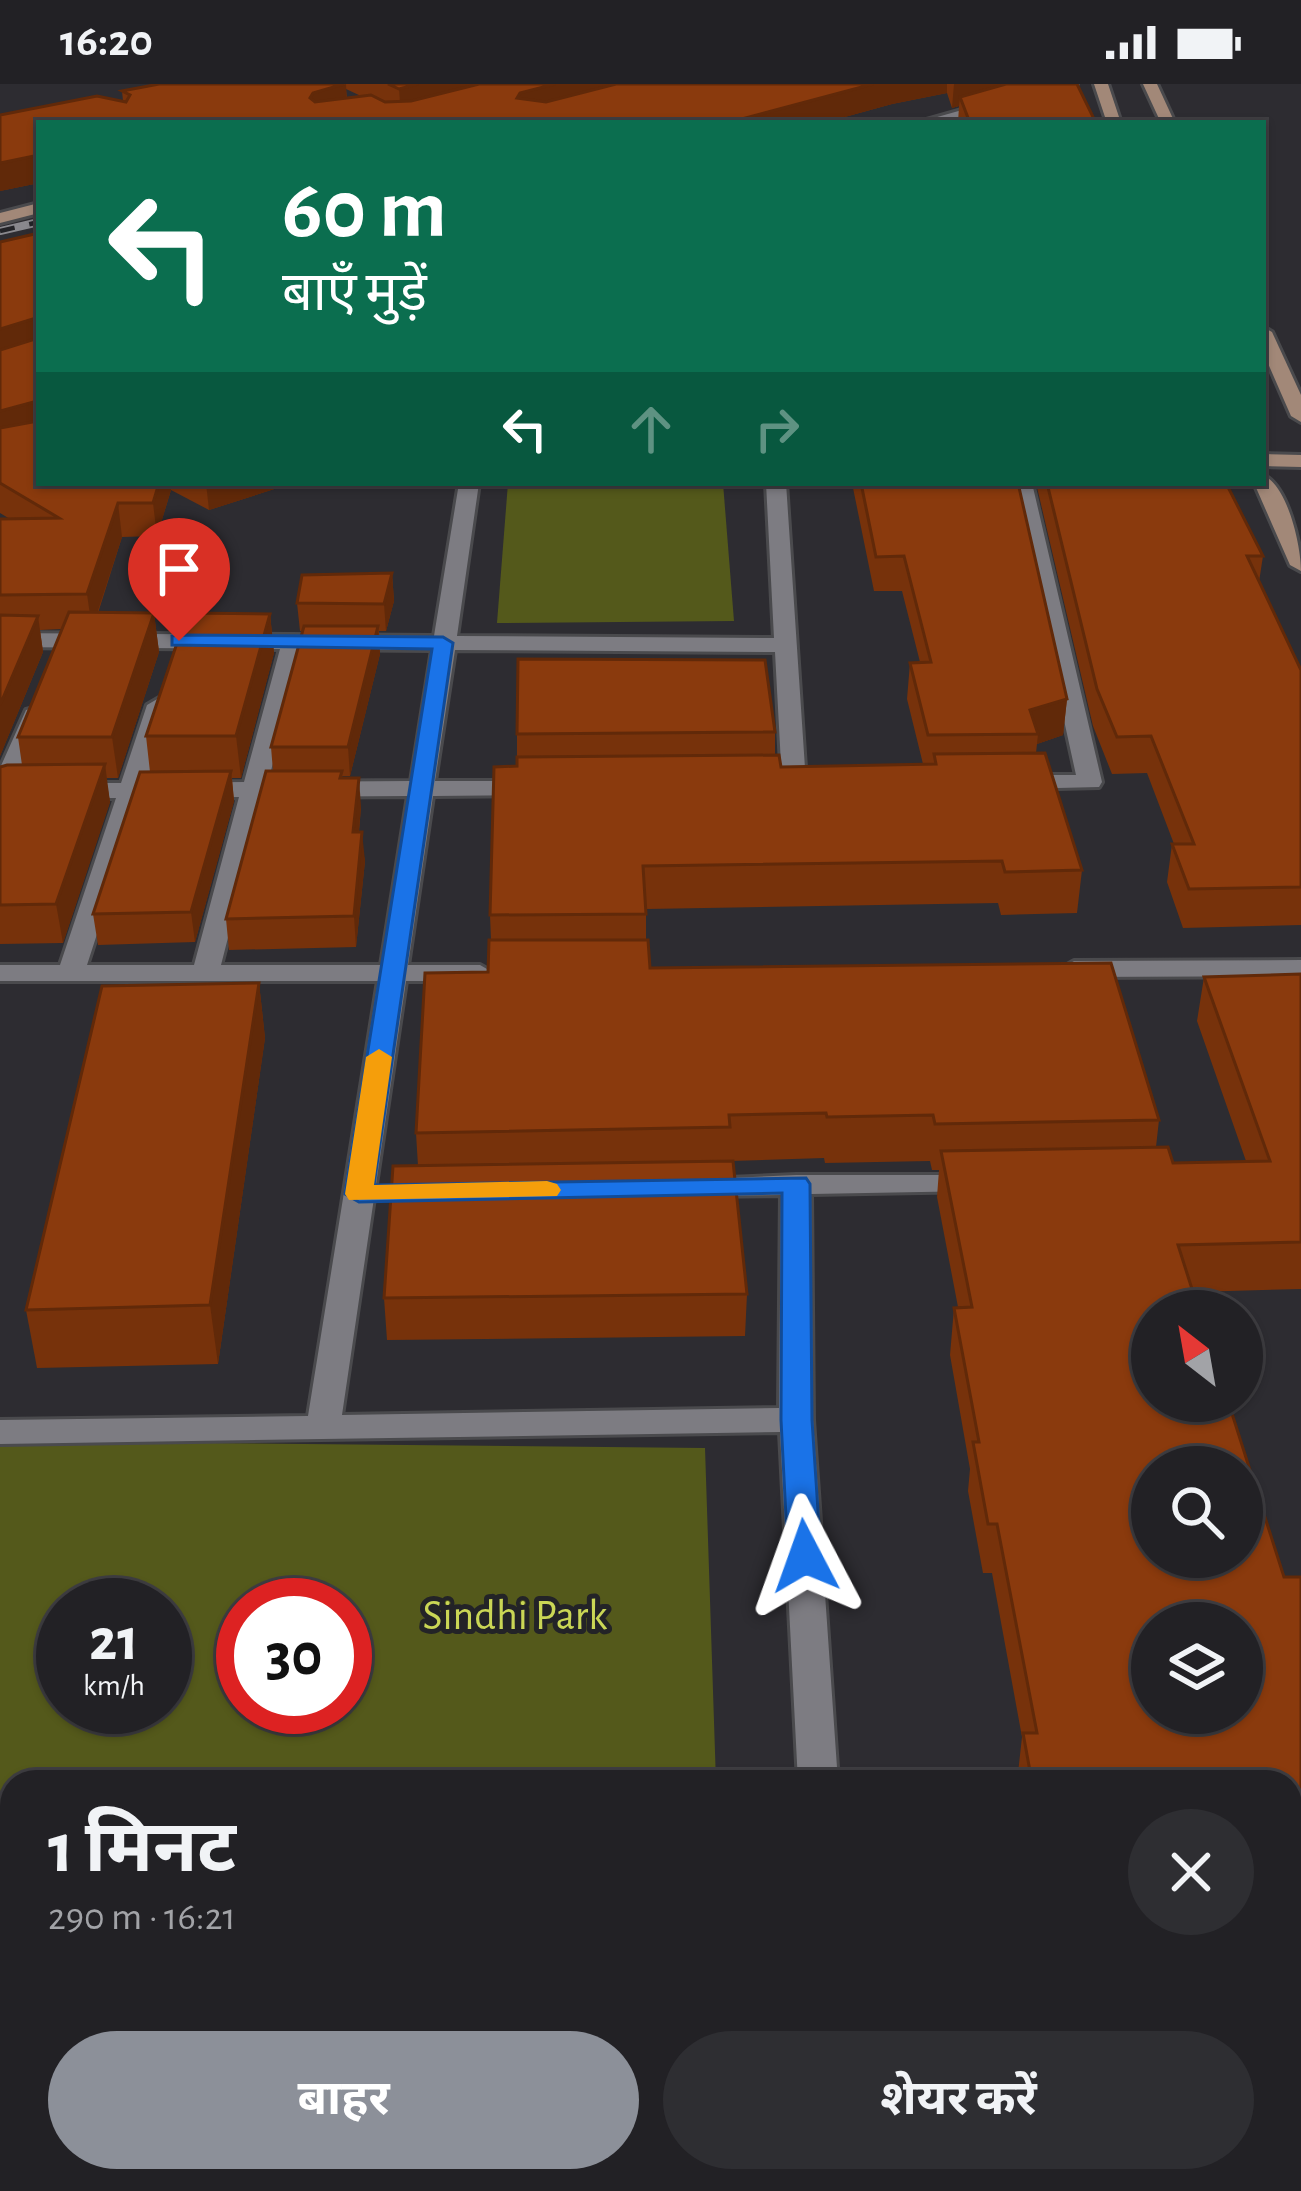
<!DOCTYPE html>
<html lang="hi">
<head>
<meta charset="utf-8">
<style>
  body { margin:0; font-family:"Alegreya Sans","Noto Sans Devanagari",sans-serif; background:#2e2e32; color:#f1f3f6; height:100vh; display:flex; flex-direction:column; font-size:45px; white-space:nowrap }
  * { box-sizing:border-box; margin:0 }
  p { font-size:39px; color:#a2a3a7 }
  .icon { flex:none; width:66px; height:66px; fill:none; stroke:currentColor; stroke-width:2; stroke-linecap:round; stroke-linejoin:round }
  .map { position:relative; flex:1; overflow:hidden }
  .panel { position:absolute; left:0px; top:1686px; width:1302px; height:423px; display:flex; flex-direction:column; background:#222125; border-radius:36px 36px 0 0; box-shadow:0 3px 9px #0004,0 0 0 3px #3f3e42 }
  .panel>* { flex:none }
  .guide { position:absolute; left:36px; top:36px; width:1230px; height:366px; border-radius:0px; box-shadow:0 3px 9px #0004,0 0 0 3px #3f3e42; background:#0b6e4f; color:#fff; overflow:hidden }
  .needle { width:78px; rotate:329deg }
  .fabs { position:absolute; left:1131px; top:1206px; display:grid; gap:24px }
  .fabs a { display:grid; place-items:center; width:132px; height:132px; border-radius:50%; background:#222125; box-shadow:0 3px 9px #0004,0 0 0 3px #3f3e42; font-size:60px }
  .speed { position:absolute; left:36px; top:1494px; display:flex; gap:24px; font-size:60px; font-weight:700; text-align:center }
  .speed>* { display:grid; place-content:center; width:156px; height:156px; border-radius:50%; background:#222125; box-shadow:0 3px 9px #0004,0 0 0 3px #3f3e42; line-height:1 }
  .speed small { font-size:30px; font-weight:400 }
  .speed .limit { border:18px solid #d22; background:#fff; color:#111 }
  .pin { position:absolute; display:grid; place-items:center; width:102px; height:102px; color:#fff; margin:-123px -51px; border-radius:50% 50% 50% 0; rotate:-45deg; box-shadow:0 0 12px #0007 }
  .pin .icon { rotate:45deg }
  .me { position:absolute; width:132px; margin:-66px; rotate:356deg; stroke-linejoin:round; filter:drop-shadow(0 0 9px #0008) }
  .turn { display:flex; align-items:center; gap:42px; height:252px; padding:0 48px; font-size:54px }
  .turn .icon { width:156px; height:156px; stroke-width:2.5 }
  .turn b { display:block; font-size:84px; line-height:102px }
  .lanes { display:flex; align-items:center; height:114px; padding:0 48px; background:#0003; justify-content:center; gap:60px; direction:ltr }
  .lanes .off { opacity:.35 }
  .round { display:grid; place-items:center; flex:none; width:126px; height:126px; border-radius:63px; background:#2e2e32 }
  .headline { display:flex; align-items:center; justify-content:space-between; height:204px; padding:0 48px }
  h1 { font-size:72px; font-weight:700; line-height:90px }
  .action { display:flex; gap:24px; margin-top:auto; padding:24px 48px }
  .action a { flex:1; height:138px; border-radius:72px; background:#8c9099; color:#fff; font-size:48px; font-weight:700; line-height:138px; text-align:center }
  .action a+a { background:#2e2e32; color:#f1f3f6 }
  .status { display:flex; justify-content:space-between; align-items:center; height:84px; padding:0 60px; background:#222125; direction:ltr }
  .status svg { height:33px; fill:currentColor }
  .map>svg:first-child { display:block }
</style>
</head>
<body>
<div class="status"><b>16:20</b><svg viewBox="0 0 49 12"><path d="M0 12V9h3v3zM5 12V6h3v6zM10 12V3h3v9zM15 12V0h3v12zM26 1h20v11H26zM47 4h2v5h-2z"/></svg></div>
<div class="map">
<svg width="1301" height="2107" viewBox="0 0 1301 2107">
  <rect width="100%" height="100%" fill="#2d2c31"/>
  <g fill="#54591b" fill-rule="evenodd">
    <polygon points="508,399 723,399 734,537 497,539"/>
    <path d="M0,1357L705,1364L716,1698H12V2097H730L731,2107H0ZM63,1521H165V1623H63ZM243,1521H345V1623H243Z"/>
  </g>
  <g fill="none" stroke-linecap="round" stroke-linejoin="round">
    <g stroke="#4a4a4d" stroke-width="6">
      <g id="street">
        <polygon points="1054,0 1077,0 940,39 916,39"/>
        <path d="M459,399H479L457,552L774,554L766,399H786L806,699L794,706L782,699L775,568L455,566L435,697H534L546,704L534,711L433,712L408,881H480L494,889L480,897H406L342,1331L779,1324L781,1111L695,1112L680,1103L684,1096L796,1091H988L992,1098L977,1107L811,1110L813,1336L838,1698H798L780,1348L0,1360V1336L308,1332L378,897H0V881H60L116,714H12L0,721V684L26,626L34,624L46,631L18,699H121L147,621L159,614L171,621L146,699L244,698L280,565L0,563V549L434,552ZM303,565L432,566L411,697L268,698ZM408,712L381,881H221L264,713ZM239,713L194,881H87L141,714Z"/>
        <polygon points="1012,399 1032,399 1102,698 1099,703 1014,705 1002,698 1014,691 1076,691"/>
        <polygon points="1301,876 1301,892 1074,893 1060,885 1074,877"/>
        <rect x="1290" y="1931" width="11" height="38"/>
        <rect x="823" y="2097" width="46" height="10"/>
      </g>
    </g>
    <g stroke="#4a4a4d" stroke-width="6">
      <g id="secondary">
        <polygon points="1094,0 1108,0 1121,39 1107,39"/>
        <polygon points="1143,0 1157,0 1175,39 1161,39"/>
        <polygon points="39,119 39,129 0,139 0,129"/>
        <polygon points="1263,243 1272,248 1301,311 1301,338 1291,332 1263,268"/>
        <polygon points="1263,370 1301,371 1301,383 1263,382"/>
        <path d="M1263,391C1288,402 1301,462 1301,487L1290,481L1254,399H1263Z"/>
      </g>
    </g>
    <use href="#street" fill="#7d7c82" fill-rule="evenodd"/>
    <use href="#secondary" fill="#a28878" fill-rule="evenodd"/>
    <g stroke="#89888d" stroke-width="8">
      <polyline id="rail" points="0,147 39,138"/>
    </g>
    <use href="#rail" stroke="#232327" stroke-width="4.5" stroke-dasharray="15" stroke-linecap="butt"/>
  </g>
  <g fill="#77320b" fill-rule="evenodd">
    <path d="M159,0H1077L1096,39H958L959,22L952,24L947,9L892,20L823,39H39V99L0,107V31L123,17L122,7ZM346,5L361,12L347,14Z"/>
    <polygon points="39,149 39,399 293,399 209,426 171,406 157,452 122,453 98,529 154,529 159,568 118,694 106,694 110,718 63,859 0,860 0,683 22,681 18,653 62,545 40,546 43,568 0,672 0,435 10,435 0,429 0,158"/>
    <polygon points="852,399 1018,399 1067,615 1063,651 1037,660 1036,669 1082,786 1077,829 1001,831 998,819 646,825 646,856 650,884 1159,1036 1156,1063 1173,1079 1246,1077 1197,937 1204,893 1301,890 1301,1205 1193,1208 1284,1493 1301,1493 1301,1854 1290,1854 1290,1698 1017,1698 1022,1653 992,1489 983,1489 968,1407 970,1385 950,1271 954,1224 958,1223 937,1113 939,1086 932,1086 930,1077 825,1079 824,1074 730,1077 747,1210 745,1252 387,1256 384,1214 418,1082 416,1049 488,888 491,856 490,831 517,682 517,650 775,648 775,671 781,683 923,680 907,615 910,579 920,578 902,507 874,507"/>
    <polygon points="1036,399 1226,399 1263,472 1259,498 1301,586 1301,841 1183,844 1167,798 1172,760 1174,760 1147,689 1112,690 1093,642"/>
    <polygon points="392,489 394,517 386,547 379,547 380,570 350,692 342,692 361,723 359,748 365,777 356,863 229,866 226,835 273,687 271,663 303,547 300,547 297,519"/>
    <polygon points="270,530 274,569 241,694 232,694 234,717 195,858 98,861 93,830 150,688 146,652"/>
    <polygon points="259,899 265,954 218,1280 37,1284 26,1226"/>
    <polygon points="1017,2097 1290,2097 1301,2107 1019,2107"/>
  </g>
  <g fill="#612909">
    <polygon points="346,0 347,25 315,35 310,14 313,9"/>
    <polygon points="418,0 517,0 401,31 399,5"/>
    <polygon points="555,0 654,0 521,35 517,14 520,9"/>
    <polygon points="873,0 947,0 947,9 892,20 823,39 727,39"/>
    <polygon points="954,0 1043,0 960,13 959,22 952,24"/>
    <polygon points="39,71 39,99 0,107 0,79"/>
    <polygon points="33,235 38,266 0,276 0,245"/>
    <polygon points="34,318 38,350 0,360 0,327"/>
    <polygon points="159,399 171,399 171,406 157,452 153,419"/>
    <polygon points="206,399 293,399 209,426"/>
    <polygon points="118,419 122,453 92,545 87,510"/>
    <polygon points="392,489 394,517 386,547 384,520"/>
    <polygon points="154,529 159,568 118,694 112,653"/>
    <polygon points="270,530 274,569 241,694 236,652"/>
    <polygon points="38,532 43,568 0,672 0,621"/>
    <polygon points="378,542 380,570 350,692 348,663"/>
    <polygon points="1067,615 1063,651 1037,660 1038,650 1030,626"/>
    <polygon points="105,680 110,718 63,859 56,820"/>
    <polygon points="231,687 234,717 195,858 191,828"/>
    <polygon points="359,694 361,723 356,778 353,748"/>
    <polygon points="362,748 365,777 356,863 354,832"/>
    <polygon points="259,899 265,954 218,1280 210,1221"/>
  </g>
  <g fill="#8a3a0d" stroke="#612909" stroke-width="3" fill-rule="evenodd">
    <polygon points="159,0 344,0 313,9 310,14 315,18 371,11 385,18 411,17 479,0 555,0 520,9 517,14 546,18 616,0 873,0 727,39 39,39 39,71 0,79 0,31 97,12 126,18 130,11 122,7"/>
    <polygon points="388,0 418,0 399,5"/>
    <polygon points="1006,0 1077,0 1096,39 970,39 960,13"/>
    <polygon points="39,149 39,240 33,235 0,245 0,158"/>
    <polygon points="39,243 39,399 159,399 153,419 118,419 87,510 0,511 0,435 59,434 0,399 0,344 38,337 39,322 34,318 0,327 0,266 38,254"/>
    <polygon points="861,399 1018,399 1067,615 1030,626 1038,650 928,651 910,579 931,578 904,472 876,473"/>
    <polygon points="1047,399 1226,399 1263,472 1247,472 1301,586 1301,803 1189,805 1172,760 1194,760 1151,652 1117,653 1097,605"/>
    <polygon points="392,489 384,520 297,519 302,491"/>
    <polygon points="69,528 154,529 112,653 18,653"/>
    <polygon points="187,529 270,530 236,652 146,652"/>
    <polygon points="0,531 38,532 0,621"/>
    <polygon points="304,542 378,542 348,663 271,663"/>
    <polygon points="518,575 765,576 775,648 517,650"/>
    <polygon points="1045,669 1082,786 1005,788 1002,777 643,782 646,830 490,831 494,683 517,682 517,673 779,671 781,683 936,680 934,670"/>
    <polygon points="105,680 56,820 0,821 0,683 7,681"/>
    <polygon points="231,687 191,828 93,830 140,688"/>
    <polygon points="266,687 342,687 340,694 359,694 353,748 362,748 354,832 226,835"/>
    <polygon points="489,856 648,856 650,884 1111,879 1159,1036 935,1040 933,1031 827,1033 826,1029 729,1031 730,1043 416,1049 425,889 488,888"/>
    <path d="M1301,890V1158L1178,1161L1199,1227H1152V1317H1228L1284,1493H1301V1804L1290,1805V1698H1032L1023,1649H1037L997,1440H988L973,1358H979L954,1224L972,1223L941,1067L1168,1063L1173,1079L1270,1077L1204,893ZM1152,1383H1242V1473H1152ZM1152,1539H1242V1629H1152Z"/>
    <polygon points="259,899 210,1221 26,1226 102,902"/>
    <polygon points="733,1077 747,1210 384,1214 393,1082"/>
    <polygon points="1301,1995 1301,2107 1034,2107 1033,2097 1290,2097 1290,1996"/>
  </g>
  <polygon fill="#1a73e8" stroke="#114b97" stroke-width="3" points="179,551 443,553 453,559 374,1101 806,1094 810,1100 812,1336 821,1472 816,1480 793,1480 788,1472 781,1336 782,1109 359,1118 345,1110 432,565 172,561 172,552"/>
  <polygon fill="#f59e0b" points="379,965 392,973 374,1101 547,1097 557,1100 561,1106 557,1112 349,1116 345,1110 366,973"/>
  <g text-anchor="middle" stroke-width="10" stroke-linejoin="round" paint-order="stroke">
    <g font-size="42" fill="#cad655" stroke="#232327">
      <text x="515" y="1545">Sindhi Park</text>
    </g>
  </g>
</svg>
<div class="fabs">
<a><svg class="needle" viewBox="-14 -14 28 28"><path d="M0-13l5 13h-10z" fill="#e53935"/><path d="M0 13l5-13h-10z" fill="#a2a3a7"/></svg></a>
<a><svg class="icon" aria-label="search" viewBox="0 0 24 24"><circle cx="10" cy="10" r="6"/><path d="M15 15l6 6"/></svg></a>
<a><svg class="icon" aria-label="layers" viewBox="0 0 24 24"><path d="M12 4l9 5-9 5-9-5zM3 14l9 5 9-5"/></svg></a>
</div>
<div class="speed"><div>21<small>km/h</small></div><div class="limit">30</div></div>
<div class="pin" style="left:179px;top:557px;background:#d93025"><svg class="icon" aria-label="arrive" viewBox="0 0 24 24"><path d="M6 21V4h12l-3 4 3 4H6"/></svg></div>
<svg class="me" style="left:805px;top:1472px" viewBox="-20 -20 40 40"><path d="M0-17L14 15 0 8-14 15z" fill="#1a73e8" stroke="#fff" stroke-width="4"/></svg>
<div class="guide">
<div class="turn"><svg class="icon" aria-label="left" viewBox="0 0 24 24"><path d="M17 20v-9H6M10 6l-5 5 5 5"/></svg><div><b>60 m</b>बाएँ मुड़ें</div></div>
<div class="lanes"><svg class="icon" aria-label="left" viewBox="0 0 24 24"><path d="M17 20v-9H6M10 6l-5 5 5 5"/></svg><svg class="icon off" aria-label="ahead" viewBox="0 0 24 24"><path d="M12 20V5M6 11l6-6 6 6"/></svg><svg class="icon off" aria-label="right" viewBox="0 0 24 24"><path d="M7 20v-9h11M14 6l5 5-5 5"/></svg></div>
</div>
<section class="panel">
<div class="headline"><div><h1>1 मिनट</h1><p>290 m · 16:21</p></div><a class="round"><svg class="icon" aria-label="close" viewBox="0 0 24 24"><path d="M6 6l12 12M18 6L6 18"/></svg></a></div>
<div class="action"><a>बाहर</a><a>शेयर करें</a></div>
</section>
</div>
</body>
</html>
